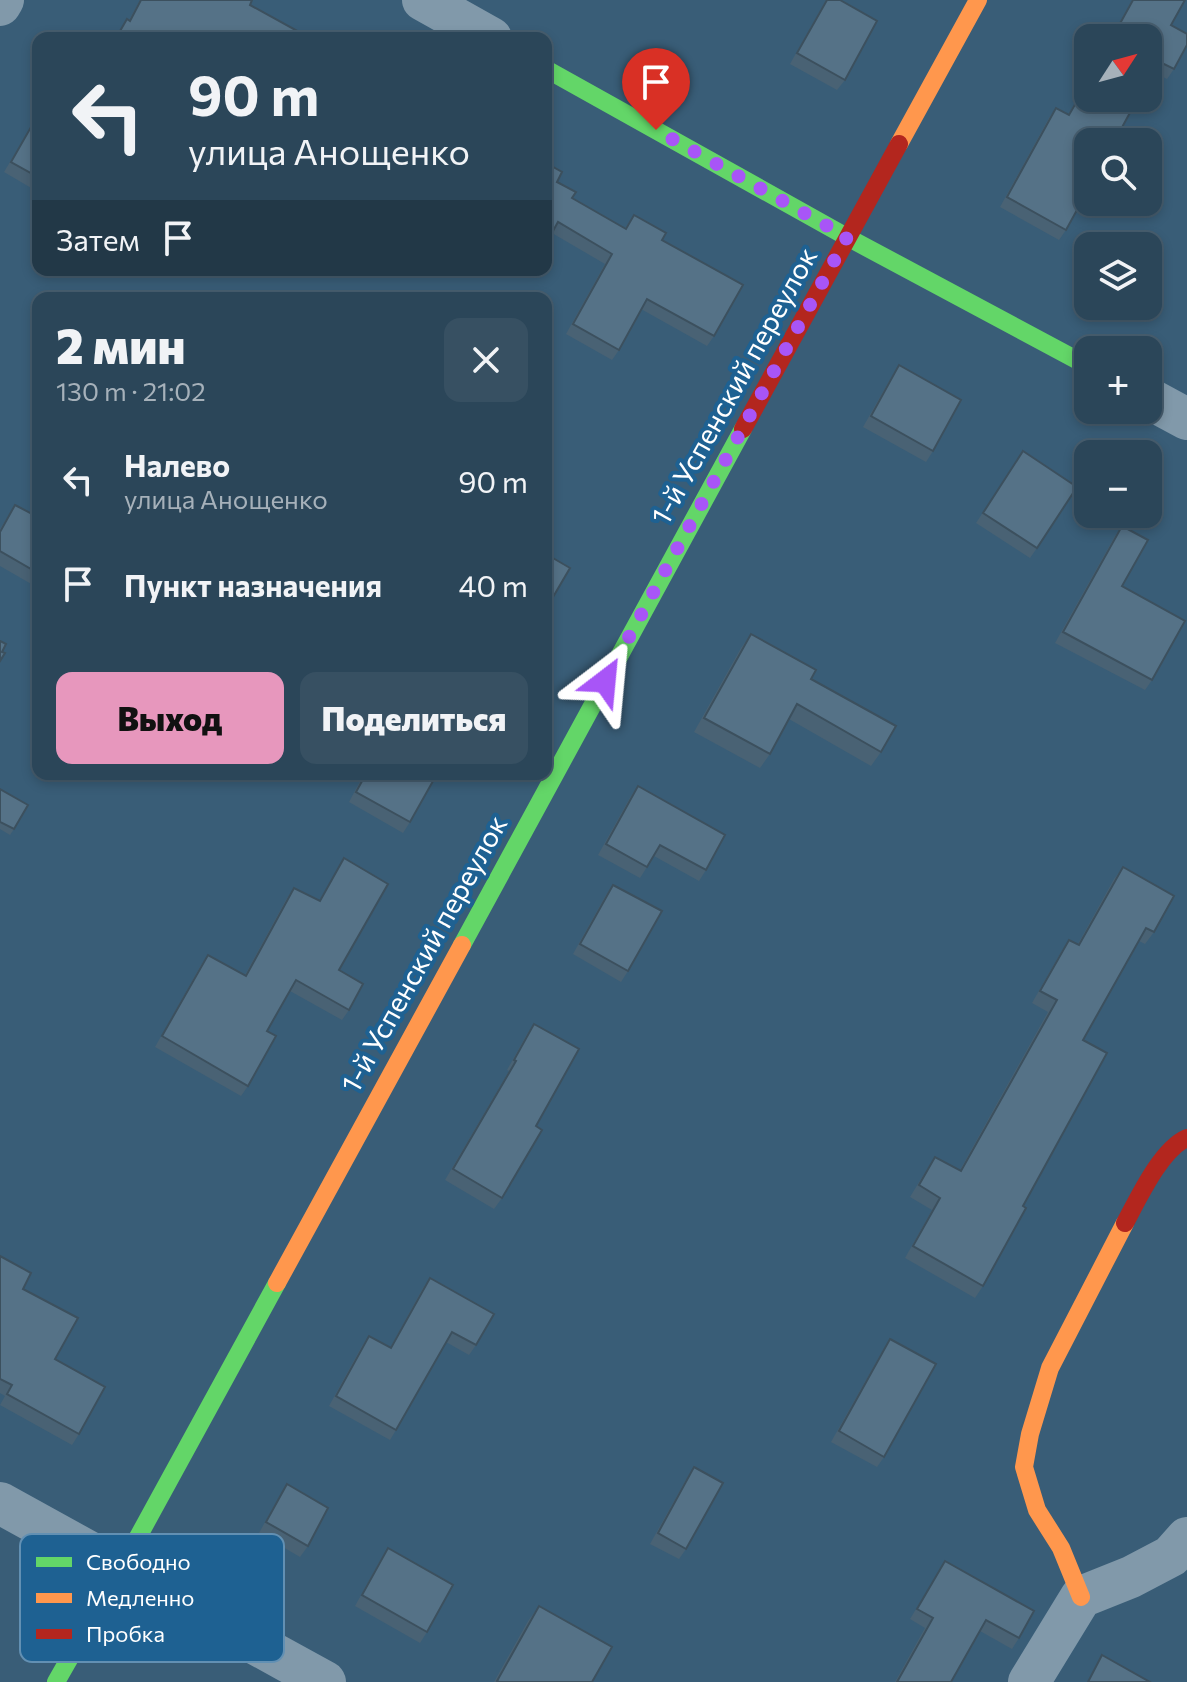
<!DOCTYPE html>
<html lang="ru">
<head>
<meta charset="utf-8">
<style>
  body { margin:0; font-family:Commissioner,sans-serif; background:#375062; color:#f1f3f6; height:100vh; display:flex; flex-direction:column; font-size:30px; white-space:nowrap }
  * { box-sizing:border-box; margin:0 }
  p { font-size:26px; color:#a6b1ba }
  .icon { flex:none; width:44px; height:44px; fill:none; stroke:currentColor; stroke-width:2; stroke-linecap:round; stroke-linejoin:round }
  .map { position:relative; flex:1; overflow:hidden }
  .sheet { position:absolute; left:32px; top:292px; width:520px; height:488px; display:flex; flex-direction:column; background:#2b4659; border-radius:16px; box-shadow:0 4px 12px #0003,0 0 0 2px #475e6f }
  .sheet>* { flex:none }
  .top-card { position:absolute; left:32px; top:32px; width:520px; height:244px; border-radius:16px; box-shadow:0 4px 12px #0003,0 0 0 2px #475e6f; background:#2b4659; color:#f1f3f6; overflow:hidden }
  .needle { width:52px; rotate:54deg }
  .tools { position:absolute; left:1074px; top:24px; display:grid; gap:16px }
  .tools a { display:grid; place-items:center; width:88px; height:88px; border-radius:16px; background:#2b4659; box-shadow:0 4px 12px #0003,0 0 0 2px #475e6f; font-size:40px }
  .pin { position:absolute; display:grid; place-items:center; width:68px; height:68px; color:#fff; margin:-82px -34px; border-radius:50% 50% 50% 0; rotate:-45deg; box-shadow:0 0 8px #0007 }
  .pin .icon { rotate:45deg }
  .me { position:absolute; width:88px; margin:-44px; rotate:29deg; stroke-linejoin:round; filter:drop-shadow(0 0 6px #0008) }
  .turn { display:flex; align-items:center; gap:28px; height:168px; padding:0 24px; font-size:36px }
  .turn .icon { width:104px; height:104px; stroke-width:2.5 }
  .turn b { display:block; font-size:56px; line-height:68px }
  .then { display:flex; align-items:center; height:76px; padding:0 24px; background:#0003; gap:16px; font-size:30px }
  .round { display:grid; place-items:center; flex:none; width:84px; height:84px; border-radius:16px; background:#375062 }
  .headline { display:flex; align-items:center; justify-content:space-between; height:136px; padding:0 24px }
  h1 { font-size:48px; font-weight:800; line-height:60px }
  .button { display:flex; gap:16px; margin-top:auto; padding:16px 24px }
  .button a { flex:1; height:92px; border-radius:16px; background:#e797bd; color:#111; font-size:32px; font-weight:800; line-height:92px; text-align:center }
  .button a+a { background:#375062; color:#f1f3f6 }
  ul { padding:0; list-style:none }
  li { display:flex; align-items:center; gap:24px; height:104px; padding:0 24px }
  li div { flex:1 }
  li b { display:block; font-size:30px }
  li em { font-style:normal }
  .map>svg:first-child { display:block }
</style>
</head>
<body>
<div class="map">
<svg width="1187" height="1682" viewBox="0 0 1187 1682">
  <rect width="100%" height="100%" fill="#395d77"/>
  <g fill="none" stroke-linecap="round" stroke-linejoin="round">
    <g stroke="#8199aa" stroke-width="42">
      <polyline points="423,0 491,38"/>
      <polyline points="0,5 3,0"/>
      <polyline points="1148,398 1187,419"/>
      <polyline points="0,1503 325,1682"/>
      <polyline points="1029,1682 1081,1597 1131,1577 1171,1556 1187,1538"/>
    </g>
    <g stroke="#63d668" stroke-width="18">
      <polyline points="546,69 847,237 1088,366"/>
      <polyline points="462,945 743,429"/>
      <polyline points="56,1682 120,1570 277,1283"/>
    </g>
    <g stroke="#ff974d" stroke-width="18">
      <polyline points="899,144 978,0"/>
      <polyline points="277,1283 462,945"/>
      <polyline points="1081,1597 1061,1548 1037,1510 1024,1467 1030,1434 1050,1368 1125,1223"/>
    </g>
    <g stroke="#b3261e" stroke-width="18">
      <polyline points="743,429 899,144"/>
      <path d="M1125,1223C1138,1199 1161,1149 1187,1138"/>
    </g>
  </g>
  <g fill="#496274">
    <polygon points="140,0 252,0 250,5 310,38 115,38 127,19 129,20"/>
    <polygon points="826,0 840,0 845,80 837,90 790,64"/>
    <polygon points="1132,0 1185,0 1171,25 1174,69 1167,79 1152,72 1148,38 1111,38"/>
    <polygon points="1088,79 1088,98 1066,230 1059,240 1000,207 1049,118 1056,108 1068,115"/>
    <polygon points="31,127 38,131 38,192 4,172"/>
    <polygon points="546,163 557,182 572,198 625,228 634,215 662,240 714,336 707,346 641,309 619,350 612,360 566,334 605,264 552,233 546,244"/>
    <polygon points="899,365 933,451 926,462 863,427 892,376"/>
    <polygon points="1023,451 1037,548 1030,558 976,523"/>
    <polygon points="15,505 38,517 38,578 33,585 0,566 0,529"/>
    <polygon points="1122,526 1122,586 1152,680 1145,690 1055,643 1115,536"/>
    <polygon points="751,634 811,679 881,752 871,766 789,719 770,754 760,768 694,732 741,648"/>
    <polygon points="364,774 437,774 410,822 403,833 349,802"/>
    <polygon points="638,786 706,870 699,881 654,856 640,878 598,855 631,796"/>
    <polygon points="0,789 14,829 10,835 0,829"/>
    <polygon points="344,858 339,970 349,1010 342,1020 290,991 267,1031 248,1086 241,1096 155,1047 201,965 208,955 245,975 287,898 294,888 319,901"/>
    <polygon points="1123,867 1154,932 1145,944 1139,941 1083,1040 1023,1206 983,1286 975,1298 905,1258 932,1210 910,1197 927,1169 935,1157 960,1170 1048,1012 1032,1003 1061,952 1069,940 1078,944 1114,879"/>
    <polygon points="613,885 628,971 621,982 573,954 606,895"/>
    <polygon points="534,1024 536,1126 502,1198 494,1209 445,1180 509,1071 507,1070 527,1034"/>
    <polygon points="0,1256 23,1289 55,1359 79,1434 72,1445 0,1405 5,1396 0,1393"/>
    <polygon points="430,1278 476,1345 469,1355 446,1342 396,1430 390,1440 329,1406 362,1346 369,1336 390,1348 423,1288"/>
    <polygon points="890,1339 884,1457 877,1467 831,1442 883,1350"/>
    <polygon points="694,1467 686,1549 679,1559 650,1544 687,1478"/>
    <polygon points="287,1484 308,1546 300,1557 259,1533 280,1495"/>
    <polygon points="388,1548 427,1632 420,1643 355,1606 381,1559"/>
    <polygon points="945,1561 1019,1638 1012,1649 980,1631 951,1682 895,1682 925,1628 910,1619"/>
    <polygon points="539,1606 592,1682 494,1682 528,1621"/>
  </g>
  <g fill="#557287" stroke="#3c505e" stroke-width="2">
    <polygon points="141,0 252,0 250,5 310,38 116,38 127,19 130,21"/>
    <polygon points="827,0 840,0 877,21 845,80 797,53"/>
    <polygon points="1133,0 1185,0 1171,25 1187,34 1187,45 1174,69 1158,61 1148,80 1148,38 1112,38"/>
    <polygon points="1088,82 1088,98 1138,98 1114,142 1088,142 1088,190 1066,230 1007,197 1056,108 1069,115"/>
    <polygon points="31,127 38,131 38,177 11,162"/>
    <polygon points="546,163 562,172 557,182 576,192 572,198 626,229 634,215 666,233 662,240 743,285 714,336 647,299 619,350 573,324 612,254 558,222 548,240 546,239"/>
    <polygon points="899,365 961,400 933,451 871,416"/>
    <polygon points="1023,451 1077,487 1037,548 983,513"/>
    <polygon points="15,505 38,517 38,573 0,551 0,532"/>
    <polygon points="1122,526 1148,540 1122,586 1185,621 1152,680 1063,632"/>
    <polygon points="546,554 570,568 546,609"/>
    <polygon points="751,634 816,670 811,679 896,726 881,752 797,704 770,754 704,718"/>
    <polygon points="0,641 6,644 2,652 5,653 0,661"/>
    <polygon points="366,774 437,774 410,822 356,792"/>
    <polygon points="638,786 725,835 706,870 660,845 647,867 606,844"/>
    <polygon points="0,789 28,805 14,829 0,822"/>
    <polygon points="344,858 388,884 339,970 363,984 349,1010 296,980 267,1031 276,1036 248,1086 162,1036 208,955 246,976 294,888 320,901"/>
    <polygon points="1123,867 1174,896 1154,932 1146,928 1083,1040 1107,1053 1023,1206 1026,1208 983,1286 913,1246 940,1198 919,1185 935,1157 961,1171 1057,1000 1040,991 1069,940 1079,945"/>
    <polygon points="613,885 662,911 628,971 580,944"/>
    <polygon points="534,1024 579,1049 536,1126 542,1130 502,1198 453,1169 516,1061 514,1060"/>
    <polygon points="0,1256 31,1273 23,1289 78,1318 55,1359 105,1387 79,1434 7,1394 12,1385 0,1379"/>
    <polygon points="430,1278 494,1314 476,1345 452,1332 396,1430 336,1396 369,1336 391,1348"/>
    <polygon points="890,1339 936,1364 884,1457 839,1431"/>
    <polygon points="694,1467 723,1483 686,1549 658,1533"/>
    <polygon points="287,1484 328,1508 308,1546 266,1522"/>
    <polygon points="388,1548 453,1585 427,1632 362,1595"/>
    <polygon points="945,1561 1034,1611 1019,1638 986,1620 951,1682 897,1682 933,1618 917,1609"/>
    <polygon points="539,1606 612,1647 592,1682 499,1682 497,1681"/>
    <polygon points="1102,1655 1150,1682 1088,1682"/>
  </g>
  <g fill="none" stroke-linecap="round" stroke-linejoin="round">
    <polyline stroke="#a855f7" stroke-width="14" stroke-dasharray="0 25.2" points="605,681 847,237 656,130"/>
  </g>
  <g text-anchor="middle" stroke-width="8" stroke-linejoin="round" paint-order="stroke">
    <g font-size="28" fill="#fff" stroke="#1e6192">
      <text transform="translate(734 386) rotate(-61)" y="10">1-й Успенский переулок</text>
      <text transform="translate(424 954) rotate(-61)" y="10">1-й Успенский переулок</text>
    </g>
  </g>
  <rect x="20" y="1534" width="264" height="128" rx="12" fill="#1e6192" stroke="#6290b3" stroke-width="2"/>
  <rect x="36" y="1557" width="36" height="10" fill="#63d668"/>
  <rect x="36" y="1593" width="36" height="10" fill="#ff974d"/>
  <rect x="36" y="1629" width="36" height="10" fill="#b3261e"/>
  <g font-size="22" fill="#fff">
    <text x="86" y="1570">Свободно</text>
    <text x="86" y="1606">Медленно</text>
    <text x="86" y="1642">Пробка</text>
  </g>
</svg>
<div class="tools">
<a><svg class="needle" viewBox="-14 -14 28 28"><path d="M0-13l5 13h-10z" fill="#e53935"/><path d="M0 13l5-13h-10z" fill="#a6b1ba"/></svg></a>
<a><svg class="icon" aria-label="search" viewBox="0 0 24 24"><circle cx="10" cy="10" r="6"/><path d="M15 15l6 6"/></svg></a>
<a><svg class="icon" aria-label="layers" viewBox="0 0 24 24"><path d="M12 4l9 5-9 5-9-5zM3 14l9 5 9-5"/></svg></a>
<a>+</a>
<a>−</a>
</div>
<div class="pin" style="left:656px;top:130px;background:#d93025"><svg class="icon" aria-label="arrive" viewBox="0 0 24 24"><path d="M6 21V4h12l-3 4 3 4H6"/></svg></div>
<svg class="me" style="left:605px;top:681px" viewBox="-20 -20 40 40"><path d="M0-17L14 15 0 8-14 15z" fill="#a855f7" stroke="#fff" stroke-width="4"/></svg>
<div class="top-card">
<div class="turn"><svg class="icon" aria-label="left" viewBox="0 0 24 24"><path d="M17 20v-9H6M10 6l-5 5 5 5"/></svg><div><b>90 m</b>улица Анощенко</div></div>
<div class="then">Затем<svg class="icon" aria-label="arrive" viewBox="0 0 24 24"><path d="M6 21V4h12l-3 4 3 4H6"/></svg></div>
</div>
<section class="sheet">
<div class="headline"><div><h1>2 мин</h1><p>130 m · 21:02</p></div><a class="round"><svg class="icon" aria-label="close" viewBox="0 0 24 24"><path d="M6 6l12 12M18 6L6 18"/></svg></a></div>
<ul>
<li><svg class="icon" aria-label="left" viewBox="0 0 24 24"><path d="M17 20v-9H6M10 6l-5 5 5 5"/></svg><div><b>Налево</b><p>улица Анощенко</p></div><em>90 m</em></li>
<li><svg class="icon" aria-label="arrive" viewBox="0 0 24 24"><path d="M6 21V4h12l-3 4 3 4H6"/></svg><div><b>Пункт назначения</b></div><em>40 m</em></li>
</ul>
<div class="button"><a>Выход</a><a>Поделиться</a></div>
</section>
</div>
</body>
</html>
